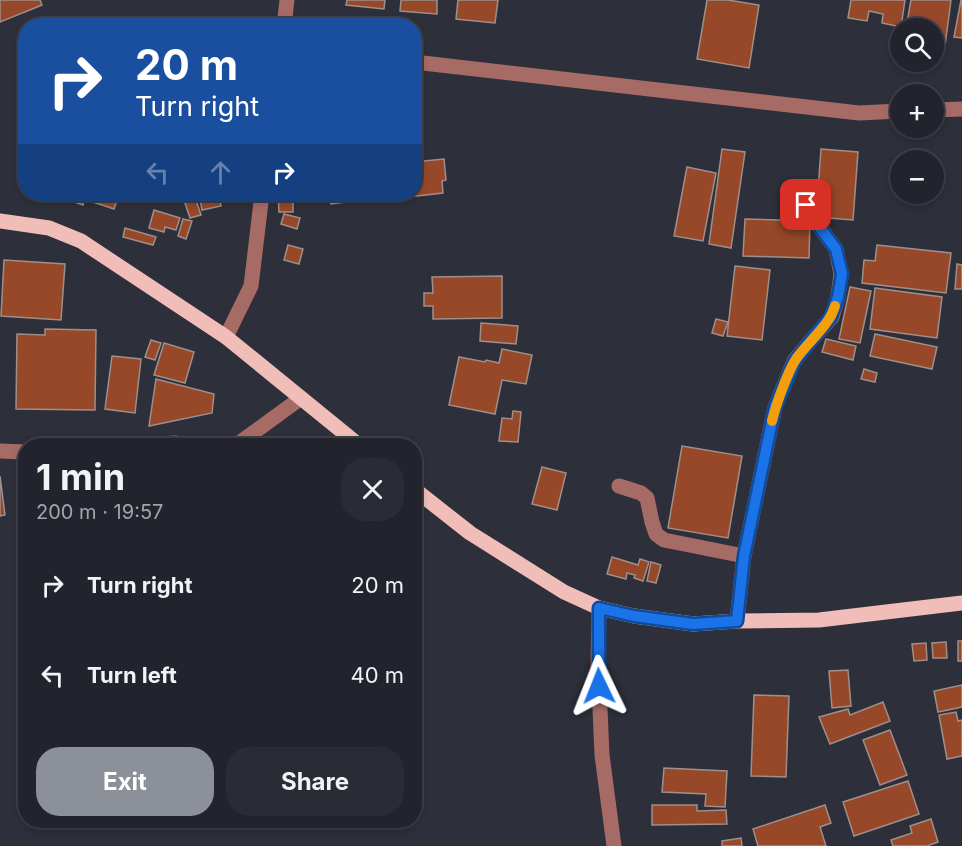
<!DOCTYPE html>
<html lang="en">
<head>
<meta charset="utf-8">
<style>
  body { margin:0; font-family:Inter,sans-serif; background:#2a2b34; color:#f1f3f6; height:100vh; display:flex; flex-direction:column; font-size:22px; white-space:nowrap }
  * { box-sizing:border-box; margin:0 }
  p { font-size:20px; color:#a2a4a9 }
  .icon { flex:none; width:33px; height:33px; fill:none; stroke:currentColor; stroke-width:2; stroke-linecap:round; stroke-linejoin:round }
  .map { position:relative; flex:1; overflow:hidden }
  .drawer { position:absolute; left:18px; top:438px; width:404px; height:390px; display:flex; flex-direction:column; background:#22232c; border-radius:24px; box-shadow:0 3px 9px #0003,0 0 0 2px #3f4048 }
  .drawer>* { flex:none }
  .top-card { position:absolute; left:18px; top:18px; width:404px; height:183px; border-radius:24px; box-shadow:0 3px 9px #0003,0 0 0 2px #3f4048; background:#1a4fa0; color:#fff; overflow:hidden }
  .fabs { position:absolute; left:890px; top:18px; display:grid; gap:12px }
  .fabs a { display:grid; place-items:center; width:54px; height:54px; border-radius:50%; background:#22232c; box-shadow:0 3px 9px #0003,0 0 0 2px #3f4048; font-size:30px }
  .pin { position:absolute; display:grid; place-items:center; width:51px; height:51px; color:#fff; margin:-26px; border-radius:12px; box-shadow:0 3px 9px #0006 }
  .me { position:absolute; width:66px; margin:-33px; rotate:358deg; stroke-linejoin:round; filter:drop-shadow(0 0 4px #0008) }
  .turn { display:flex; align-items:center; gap:21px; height:126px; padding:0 18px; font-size:27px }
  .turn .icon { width:78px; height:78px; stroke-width:2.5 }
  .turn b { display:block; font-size:42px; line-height:51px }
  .lanes { display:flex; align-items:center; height:57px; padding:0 18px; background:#0003; justify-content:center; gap:30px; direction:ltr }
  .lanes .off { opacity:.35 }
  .round { display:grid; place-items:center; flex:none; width:63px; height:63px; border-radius:24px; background:#2a2b34 }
  .headline { display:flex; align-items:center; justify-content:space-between; height:102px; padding:0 18px }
  h1 { font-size:36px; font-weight:700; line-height:45px }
  .primary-button { display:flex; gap:12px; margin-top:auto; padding:12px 18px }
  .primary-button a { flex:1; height:69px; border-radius:24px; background:#8c9099; color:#fff; font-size:24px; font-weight:700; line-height:69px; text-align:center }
  .primary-button a+a { background:#2a2b34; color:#f1f3f6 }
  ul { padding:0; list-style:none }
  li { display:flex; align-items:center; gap:18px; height:90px; padding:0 18px }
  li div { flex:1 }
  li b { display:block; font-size:22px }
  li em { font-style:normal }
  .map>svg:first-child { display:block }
</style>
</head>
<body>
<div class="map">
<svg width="962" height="846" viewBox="0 0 962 846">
  <rect width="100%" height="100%" fill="#2d2f3a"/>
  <g fill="#964829" stroke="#9f8f8a" stroke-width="1.5">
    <polygon points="0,0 40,0 42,5 0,22"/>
    <polygon points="347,0 385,0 384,9 346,5"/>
    <polygon points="401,0 437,0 437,14 400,11"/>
    <polygon points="458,0 498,0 495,23 456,19"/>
    <polygon points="707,0 728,0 759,5 749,68 697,59"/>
    <polygon points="851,0 905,0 901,27 882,23 883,14 869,11 867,21 848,18"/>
    <polygon points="911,0 951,0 945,46 933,44 933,28 906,28"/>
    <polygon points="961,0 962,0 962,38 954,37"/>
    <polygon points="225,19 245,22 245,26 224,26"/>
    <polygon points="722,149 745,152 731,248 709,244"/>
    <polygon points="821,149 858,152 853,220 816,217"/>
    <polygon points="444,159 446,180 442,181 443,193 364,202 363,194 414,194 414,162"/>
    <polygon points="687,167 716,173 703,241 674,236"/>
    <polygon points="51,194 119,194 114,209 84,199 83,205"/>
    <polygon points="182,194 194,194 201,215 190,218"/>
    <polygon points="199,194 219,194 221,206 202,210"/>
    <polygon points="278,194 293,194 293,212 279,212"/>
    <polygon points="329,194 359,194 360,200 331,204"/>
    <polygon points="154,210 180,218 176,230 165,227 164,232 149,228"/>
    <polygon points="284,214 300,218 297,229 281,224"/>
    <polygon points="183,219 192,221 186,239 178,236"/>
    <polygon points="745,219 810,221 809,258 743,256"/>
    <polygon points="125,228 156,237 153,245 123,237"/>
    <polygon points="288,245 303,249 299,264 284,260"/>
    <polygon points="877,245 951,253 946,293 862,283 864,260 875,261"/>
    <polygon points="4,260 65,264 61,320 1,316"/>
    <polygon points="957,264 962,265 962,289 955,289"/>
    <polygon points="735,266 770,270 762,340 727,336"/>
    <polygon points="502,276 502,318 433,319 433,306 424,306 424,293 433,293 432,277"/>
    <polygon points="850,287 871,291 860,343 839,339"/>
    <polygon points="875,288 942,297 937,338 870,329"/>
    <polygon points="716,319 728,322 723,336 712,333"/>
    <polygon points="481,323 518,326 516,344 480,341"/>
    <polygon points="45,329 96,330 95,410 16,409 17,334 45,335"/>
    <polygon points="875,334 937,347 932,369 870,356"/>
    <polygon points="826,339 856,346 853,360 822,352"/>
    <polygon points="151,340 161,343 155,360 145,357"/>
    <polygon points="164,343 194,352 185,383 154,375"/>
    <polygon points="502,349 532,355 526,384 502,380 495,414 449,405 459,357 485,362 486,360 499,363"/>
    <polygon points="112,356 141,359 135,413 105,409"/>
    <polygon points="864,369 877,373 875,382 861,379"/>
    <polygon points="156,379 214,394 212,413 149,426"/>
    <polygon points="513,411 521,412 518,442 499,441 502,418 512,419"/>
    <polygon points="682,446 742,456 728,538 668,528"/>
    <polygon points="542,467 566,473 557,510 532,504"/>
    <polygon points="0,476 5,515 0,516"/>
    <polygon points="22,483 26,483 26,528"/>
    <polygon points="612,557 638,565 640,559 649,562 643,581 634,578 635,575 627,573 626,579 607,574"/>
    <polygon points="651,562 661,565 656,583 647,581"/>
    <rect x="958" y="641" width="4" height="20"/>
    <polygon points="946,642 947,658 933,658 932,643"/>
    <polygon points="926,643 927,660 914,661 912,644"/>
    <polygon points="848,670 851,706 832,708 829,671"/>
    <polygon points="962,685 962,707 938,712 934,691"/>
    <polygon points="754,695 789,696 786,777 751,776"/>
    <polygon points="883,702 890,721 830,744 819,717 848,709 850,715"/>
    <polygon points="956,712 958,721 962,720 962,756 947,759 939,715"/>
    <polygon points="890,730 907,775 880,785 863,740"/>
    <polygon points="664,768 727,771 725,807 705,806 706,794 662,792"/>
    <polygon points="908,781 919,814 854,836 843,802"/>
    <polygon points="652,805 697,805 697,811 726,810 727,824 652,825"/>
    <polygon points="825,805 831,823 820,827 826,846 758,846 753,829"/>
    <polygon points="931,819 938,842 927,846 893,846 891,840 912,833 910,826"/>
    <polygon points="741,838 742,846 722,846 722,841"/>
  </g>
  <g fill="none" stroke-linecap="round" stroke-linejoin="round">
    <g stroke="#a76b66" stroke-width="15">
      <polyline points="284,26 287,0"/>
      <polyline points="414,62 859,113 900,111"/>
      <polyline points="933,110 962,109"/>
      <polyline points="226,337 251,286 262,194"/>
      <polyline points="133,446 175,443 192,446"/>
      <polyline points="235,446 301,398"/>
      <polyline points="0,451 26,452"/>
      <polyline points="619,486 641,493 647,498 652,522 656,534 664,540 744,556"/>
      <polyline points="599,608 598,663 602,755 614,846"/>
      <polyline points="737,621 744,556 775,407 794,361 813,338 832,317 838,297 841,274 836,249 812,217 800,194"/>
    </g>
    <g stroke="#f0bdb8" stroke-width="15">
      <polyline points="0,221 49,228 81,241 226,337 360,446"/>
      <polyline points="414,489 470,533 564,592 599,608 634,616 693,624 737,621 819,620 962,603"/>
    </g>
  </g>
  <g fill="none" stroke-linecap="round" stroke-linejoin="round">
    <g stroke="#114b97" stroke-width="15">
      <polyline id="route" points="599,686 599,608 634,616 693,624 737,621 744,556 775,407 794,362 813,338 831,317 838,297 842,274 836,249 812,217 806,205"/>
    </g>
    <use href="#route" stroke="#1a73e8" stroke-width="10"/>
    <path stroke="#f59e0b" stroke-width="10" d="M772,421C776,405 787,373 796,359C808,342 829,326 835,306"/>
  </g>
</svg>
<div class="fabs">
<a><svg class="icon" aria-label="search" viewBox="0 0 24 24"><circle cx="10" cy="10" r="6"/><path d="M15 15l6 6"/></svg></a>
<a>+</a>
<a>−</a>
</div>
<div class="pin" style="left:806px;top:205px;background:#d93025"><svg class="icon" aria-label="arrive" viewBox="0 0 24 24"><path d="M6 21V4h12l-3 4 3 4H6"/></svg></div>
<svg class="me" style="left:599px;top:686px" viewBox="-20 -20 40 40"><path d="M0-17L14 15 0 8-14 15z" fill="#1a73e8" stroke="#fff" stroke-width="4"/></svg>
<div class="top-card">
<div class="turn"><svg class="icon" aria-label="right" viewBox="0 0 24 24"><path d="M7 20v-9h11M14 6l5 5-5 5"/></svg><div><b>20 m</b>Turn right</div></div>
<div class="lanes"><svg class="icon off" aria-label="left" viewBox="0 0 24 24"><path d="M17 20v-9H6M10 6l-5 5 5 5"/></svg><svg class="icon off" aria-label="ahead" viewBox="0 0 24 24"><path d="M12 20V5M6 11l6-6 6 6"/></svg><svg class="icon" aria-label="right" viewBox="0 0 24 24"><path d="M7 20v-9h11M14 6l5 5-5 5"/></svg></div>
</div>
<section class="drawer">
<div class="headline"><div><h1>1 min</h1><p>200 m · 19:57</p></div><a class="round"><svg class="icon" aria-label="close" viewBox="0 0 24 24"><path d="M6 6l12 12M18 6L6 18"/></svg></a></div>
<ul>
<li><svg class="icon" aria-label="right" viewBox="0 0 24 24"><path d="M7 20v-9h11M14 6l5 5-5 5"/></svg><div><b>Turn right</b></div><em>20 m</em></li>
<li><svg class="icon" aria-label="left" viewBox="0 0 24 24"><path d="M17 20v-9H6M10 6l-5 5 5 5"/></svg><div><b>Turn left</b></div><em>40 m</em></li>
</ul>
<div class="primary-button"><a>Exit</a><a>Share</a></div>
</section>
</div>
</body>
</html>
